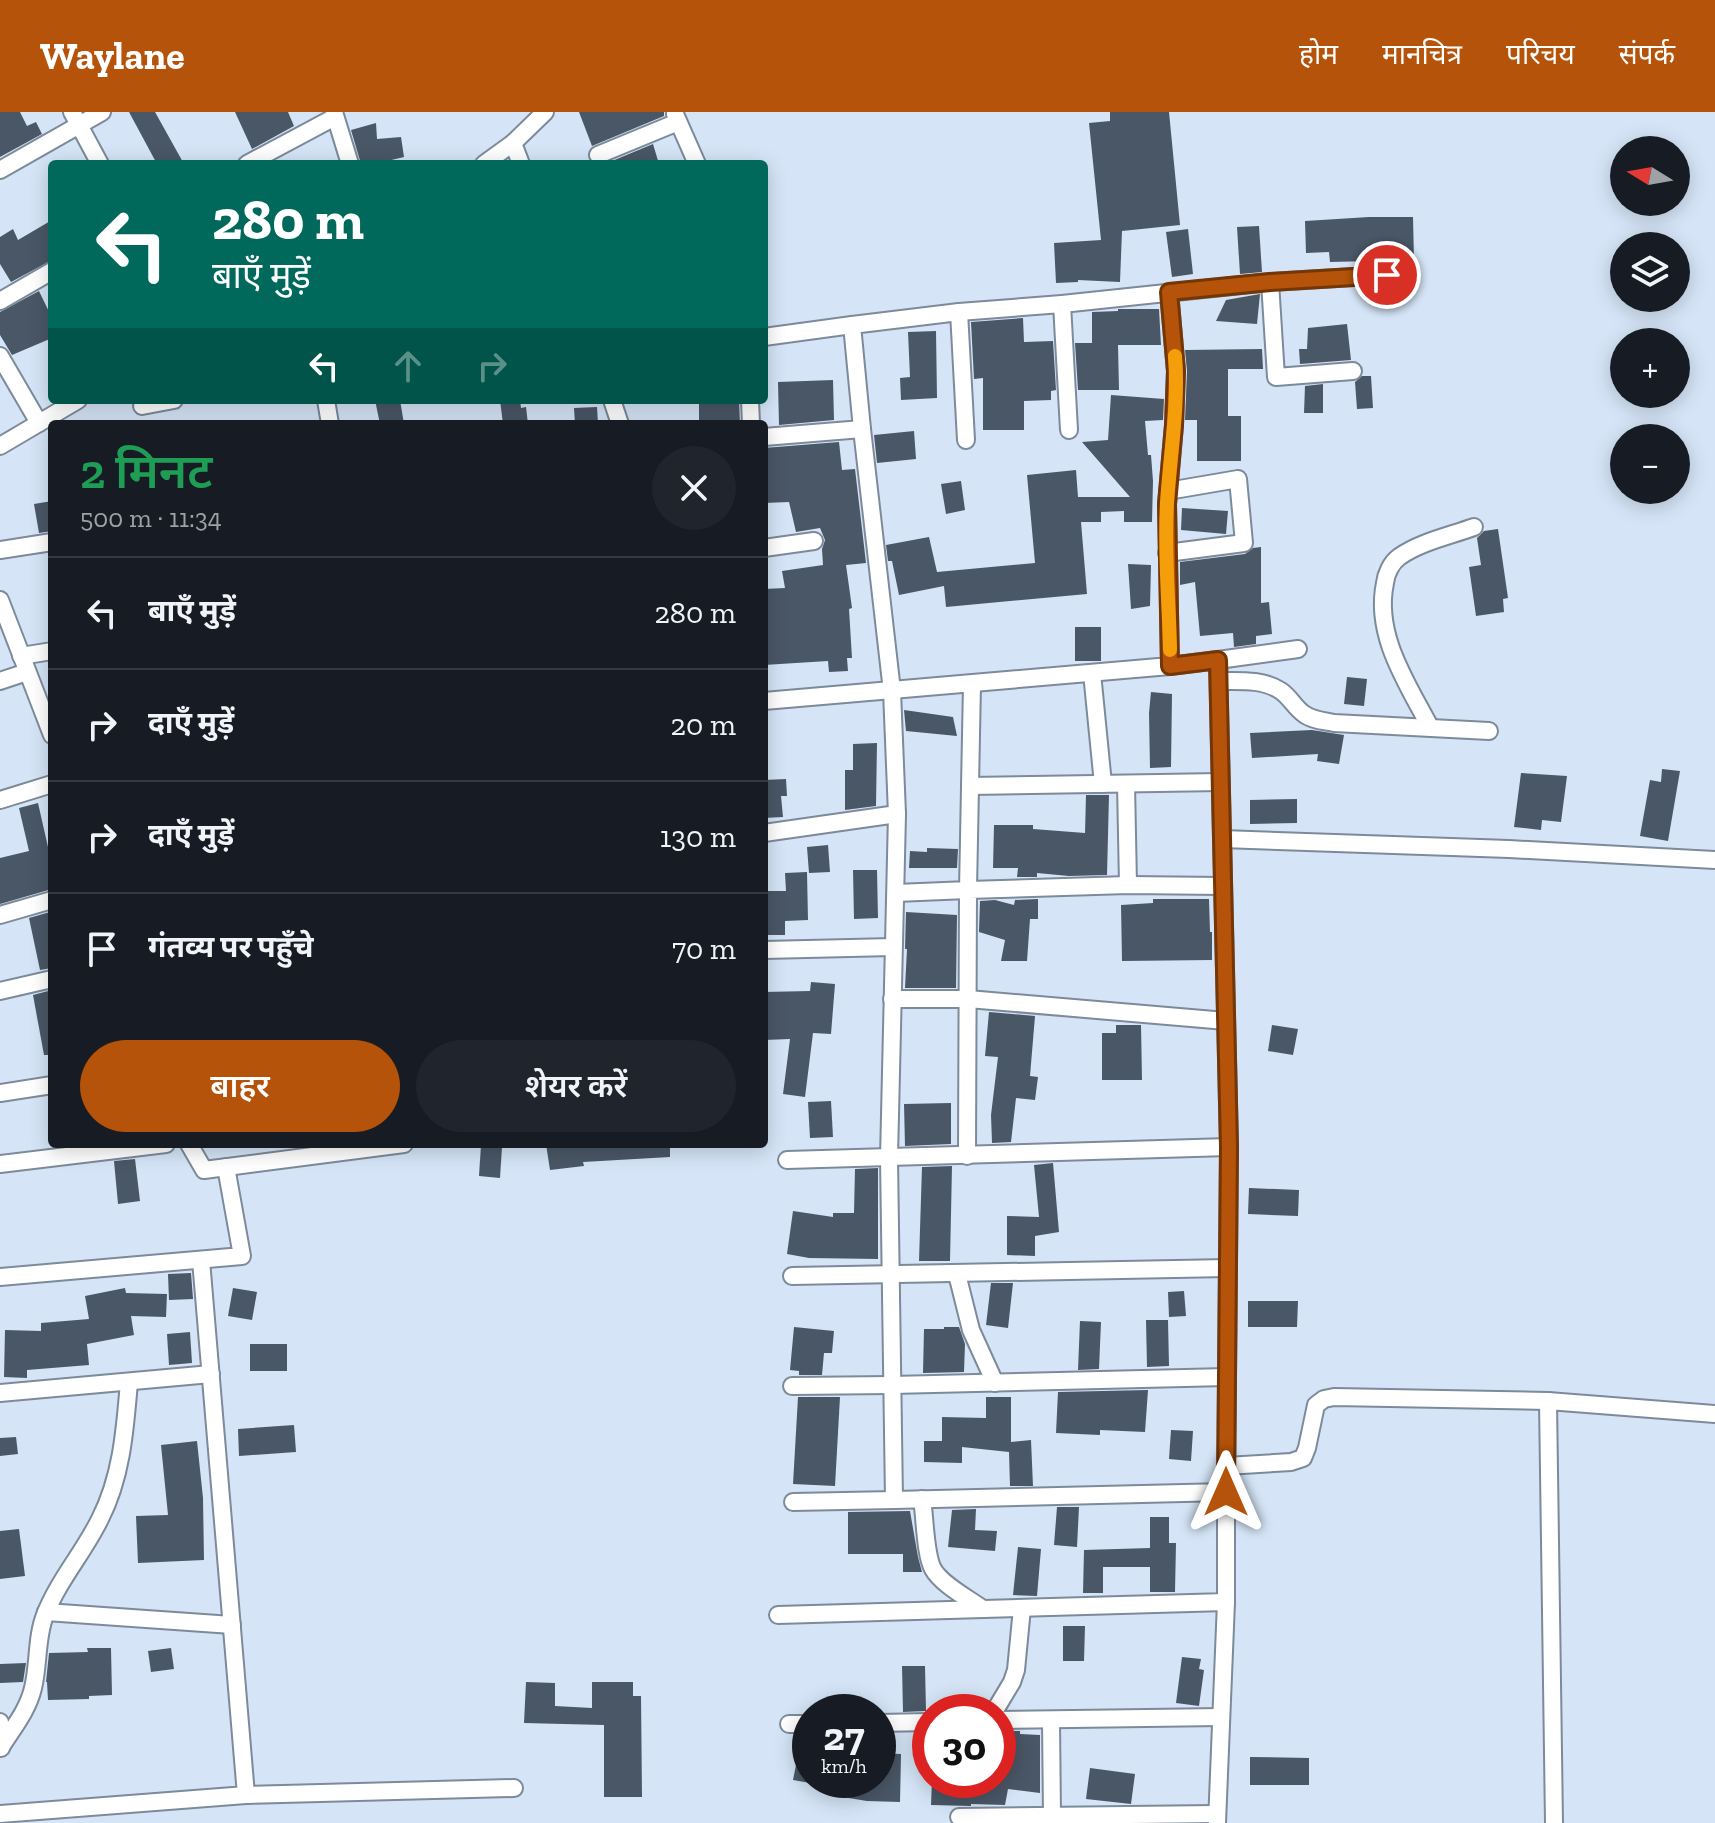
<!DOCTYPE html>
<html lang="hi">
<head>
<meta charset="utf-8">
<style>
  body { margin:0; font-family:"Zilla Slab","Noto Sans Devanagari",serif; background:#20242c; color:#f1f3f6; height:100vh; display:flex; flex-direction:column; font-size:30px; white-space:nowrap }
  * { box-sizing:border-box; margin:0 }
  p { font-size:26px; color:#9ea1a6 }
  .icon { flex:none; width:44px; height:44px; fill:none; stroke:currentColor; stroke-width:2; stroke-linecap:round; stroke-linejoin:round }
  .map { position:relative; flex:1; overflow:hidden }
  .details { position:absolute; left:48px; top:308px; width:720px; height:728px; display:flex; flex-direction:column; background:#171b24; border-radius:8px; box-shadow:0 4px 20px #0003 }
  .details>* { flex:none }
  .top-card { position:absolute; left:48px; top:48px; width:720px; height:244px; border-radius:8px; box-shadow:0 4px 20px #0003; background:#00695c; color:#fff; overflow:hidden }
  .needle { width:52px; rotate:281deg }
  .controls { position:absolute; left:1610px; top:24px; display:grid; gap:16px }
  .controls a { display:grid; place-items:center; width:80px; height:80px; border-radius:50%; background:#171b24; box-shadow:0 4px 20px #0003; font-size:40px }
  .speed { position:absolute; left:792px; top:1582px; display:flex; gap:16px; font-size:40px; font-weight:700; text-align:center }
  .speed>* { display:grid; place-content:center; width:104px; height:104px; border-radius:50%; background:#171b24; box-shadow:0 4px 20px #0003; line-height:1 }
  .speed small { font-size:20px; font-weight:400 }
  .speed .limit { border:12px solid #d22; background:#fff; color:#111 }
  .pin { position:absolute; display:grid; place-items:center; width:68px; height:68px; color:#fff; margin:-34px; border:4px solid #fff; border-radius:50%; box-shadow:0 2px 8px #0007 }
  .me { position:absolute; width:88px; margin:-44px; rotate:0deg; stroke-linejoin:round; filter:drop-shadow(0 0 6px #0008) }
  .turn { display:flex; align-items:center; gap:28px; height:168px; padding:0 32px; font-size:36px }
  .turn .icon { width:104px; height:104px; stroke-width:2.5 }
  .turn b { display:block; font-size:56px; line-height:68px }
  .lanes { display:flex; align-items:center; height:76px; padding:0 32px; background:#0003; justify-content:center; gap:40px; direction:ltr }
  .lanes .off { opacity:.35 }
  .round { display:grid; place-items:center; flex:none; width:84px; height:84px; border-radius:42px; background:#20242c }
  .headline { display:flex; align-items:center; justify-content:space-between; height:136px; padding:0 32px }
  h1 { font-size:48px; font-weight:600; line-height:60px; color:#1e9e55 }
  .action { display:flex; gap:16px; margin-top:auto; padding:16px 32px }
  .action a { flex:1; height:92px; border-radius:48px; background:#b45309; color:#fff; font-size:32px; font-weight:600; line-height:92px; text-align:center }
  .action a+a { background:#20242c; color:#f1f3f6 }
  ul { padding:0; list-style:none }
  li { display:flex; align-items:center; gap:24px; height:112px; padding:0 32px; border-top:2px solid #363941 }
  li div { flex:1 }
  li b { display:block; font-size:30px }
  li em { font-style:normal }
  header { display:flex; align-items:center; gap:48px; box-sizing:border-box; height:112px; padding:0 40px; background:#b45309; color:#fff }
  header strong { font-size:38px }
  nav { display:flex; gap:44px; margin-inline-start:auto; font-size:28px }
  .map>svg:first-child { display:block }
</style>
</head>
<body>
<header>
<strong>Waylane</strong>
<nav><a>होम</a><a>मानचित्र</a><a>परिचय</a><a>संपर्क</a></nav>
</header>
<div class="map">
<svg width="1715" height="1711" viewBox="0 0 1715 1711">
  <rect width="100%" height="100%" fill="#d5e5f7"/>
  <g fill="#4a5766">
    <polygon points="0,0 20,0 27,14 36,10 42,22 0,45"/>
    <polygon points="129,0 155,0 184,52 157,52"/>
    <polygon points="235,0 288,0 294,14 252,37"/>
    <polygon points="579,0 664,0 664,4 592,34"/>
    <polygon points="1110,0 1169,0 1180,113 1122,119 1120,170 1078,168 1078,170 1056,171 1054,131 1101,128 1089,11 1110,9"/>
    <polygon points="376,11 377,27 401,25 404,45 383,50 384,52 361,52 351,18"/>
    <polygon points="653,32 659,52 605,52"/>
    <polygon points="1369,105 1413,105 1414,148 1330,150 1329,140 1306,141 1305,109"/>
    <polygon points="52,108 52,148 11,170 0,152 0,125 13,117 18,128"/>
    <polygon points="1259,114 1262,160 1240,162 1237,115"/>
    <polygon points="1188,117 1193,162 1172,165 1166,120"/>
    <polygon points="39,179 52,206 52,226 12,243 0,223 0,200"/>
    <polygon points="1260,182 1257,212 1216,209 1226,188"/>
    <polygon points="1118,197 1159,197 1161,233 1118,233 1119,278 1078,278 1075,231 1092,231 1092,200 1118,199"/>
    <polygon points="1023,206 1024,230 1053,229 1056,278 1051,279 1051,288 1024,289 1024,318 983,318 983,266 974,267 971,210"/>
    <polygon points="1347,212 1351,248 1300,252 1299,237 1307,237 1308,216"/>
    <polygon points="936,219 937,286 901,288 900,266 910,265 908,220"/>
    <polygon points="1262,237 1263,257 1228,257 1228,304 1241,304 1241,349 1197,349 1197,308 1185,308 1187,259 1185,238"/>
    <polygon points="1362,264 1371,264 1373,296 1357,297 1355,270"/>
    <polygon points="833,268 834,308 779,313 778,270"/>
    <polygon points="1323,272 1323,301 1304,301 1305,274"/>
    <polygon points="1111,283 1164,287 1163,308 1145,309 1148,343 1151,343 1153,369 1152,410 1124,410 1124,399 1101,400 1101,410 1081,410 1087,482 946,495 944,474 899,483 892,449 888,449 886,433 929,425 937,460 1035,451 1027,363 1076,358 1078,385 1130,385 1082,330 1108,328"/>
    <polygon points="375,288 400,288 404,312 380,312"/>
    <polygon points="500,288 520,288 521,296 526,295 528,312 503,312"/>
    <polygon points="699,288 739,288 740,312 699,312"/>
    <polygon points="597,295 598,312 575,312 574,296"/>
    <polygon points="914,319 916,347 877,351 874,323"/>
    <polygon points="839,330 842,358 855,357 866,451 846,453 852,496 849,497 852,546 847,546 848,559 829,560 828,549 764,553 764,477 785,476 782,459 823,453 822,437 825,428 820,416 796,420 789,390 764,391 764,336"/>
    <polygon points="961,369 965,398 946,402 941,372"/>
    <polygon points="52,389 52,419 39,421 34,392"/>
    <polygon points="1182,396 1228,399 1226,422 1181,418"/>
    <polygon points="1498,417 1508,486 1503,487 1504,500 1476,504 1469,455 1481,453 1477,426 1484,419"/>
    <polygon points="1261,435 1261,491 1269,490 1272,522 1256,524 1256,532 1234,535 1233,521 1200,524 1195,470 1180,473 1180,450 1245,442 1253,436"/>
    <polygon points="1128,452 1151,453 1150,494 1131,497"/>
    <rect x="1075" y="515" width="26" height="34"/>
    <polygon points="1347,565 1367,567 1364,594 1344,592"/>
    <polygon points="1151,580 1172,582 1171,655 1150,656 1149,601"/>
    <polygon points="904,598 953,605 957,624 906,619"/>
    <polygon points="1312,618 1344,623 1339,652 1317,649 1318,642 1252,646 1250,621"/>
    <polygon points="877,631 876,694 845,698 845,658 853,658 853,632"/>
    <polygon points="1662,657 1680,659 1668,729 1640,724 1650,668 1661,670"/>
    <polygon points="1521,661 1567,664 1561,710 1542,708 1541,718 1514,715"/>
    <polygon points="786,667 787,684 781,684 783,705 764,706 764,668"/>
    <polygon points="1086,683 1109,683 1107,763 1069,764 1037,761 1037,765 1017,765 1018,756 993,756 994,713 1033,713 1033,717 1085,721"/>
    <polygon points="1297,687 1297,711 1250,712 1250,688"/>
    <polygon points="38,691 48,735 52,734 52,777 0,792 0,746 29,739 19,696"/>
    <polygon points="828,733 830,760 809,761 807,735"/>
    <polygon points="927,736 958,737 957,756 909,756 910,739 927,740"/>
    <polygon points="853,758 877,758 878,806 854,807"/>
    <polygon points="807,760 808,808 785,809 785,823 767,823 766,779 786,779 785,761"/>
    <polygon points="1038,787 1038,807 1030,807 1027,849 1001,849 1005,828 979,820 980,789 995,788 1014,793 1015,788"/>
    <polygon points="1153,787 1209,787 1210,820 1212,820 1212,848 1122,849 1121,793 1153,791"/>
    <polygon points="50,800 52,810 52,856 40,858 29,806"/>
    <polygon points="906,800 957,803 956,876 905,876 907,837 905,837"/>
    <polygon points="811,870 835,872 831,922 813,921 805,985 783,982 790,927 764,928 764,880 810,879"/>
    <polygon points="52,878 52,943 44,943 33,883"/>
    <polygon points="989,900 1035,904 1030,964 1038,965 1035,988 1016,986 1011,1030 992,1031 991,1003 998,945 985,944"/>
    <polygon points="1116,913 1141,913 1142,968 1102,968 1102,921 1116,921"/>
    <polygon points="1272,913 1298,917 1293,943 1268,939"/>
    <polygon points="831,989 833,1025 810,1026 808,990"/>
    <polygon points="951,991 951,1032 905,1034 904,992"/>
    <polygon points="546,1032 670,1032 670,1045 583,1050 584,1054 550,1058"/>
    <polygon points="481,1033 502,1035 500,1066 479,1064"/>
    <polygon points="135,1047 140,1089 118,1092 114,1049"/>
    <polygon points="1053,1051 1059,1120 1035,1124 1035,1144 1007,1143 1007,1104 1039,1105 1034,1053"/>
    <polygon points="952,1054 950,1149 919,1149 922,1055"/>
    <polygon points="878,1056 878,1147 809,1146 787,1142 793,1099 833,1105 833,1101 854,1101 855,1057"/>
    <polygon points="1249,1076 1299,1078 1298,1104 1248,1102"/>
    <polygon points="191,1161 193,1187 169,1188 168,1162"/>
    <polygon points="991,1171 1013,1171 1008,1216 986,1213"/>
    <polygon points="125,1176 126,1181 167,1182 166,1205 131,1204 134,1223 87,1232 89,1253 27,1258 27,1266 4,1265 5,1218 41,1219 41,1211 89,1207 85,1184"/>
    <polygon points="233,1176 257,1180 252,1208 228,1204"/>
    <polygon points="1184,1179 1186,1204 1169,1205 1168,1180"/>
    <polygon points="1248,1189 1298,1189 1297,1215 1248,1215"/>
    <polygon points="1146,1208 1168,1208 1169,1254 1147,1255"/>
    <polygon points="1080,1209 1101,1210 1099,1257 1078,1258"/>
    <polygon points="794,1215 834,1219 832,1241 824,1241 822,1263 799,1263 799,1259 790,1258"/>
    <polygon points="944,1215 959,1215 965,1232 964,1260 923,1261 924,1217 944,1217"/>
    <polygon points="190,1220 192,1251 169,1253 167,1222"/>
    <rect x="250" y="1232" width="37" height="27"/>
    <polygon points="1148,1278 1145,1320 1100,1318 1100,1323 1056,1321 1058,1280"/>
    <polygon points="798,1285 840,1285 835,1374 793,1372"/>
    <polygon points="986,1285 1011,1285 1011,1330 1031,1328 1033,1374 1010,1374 1009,1340 962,1335 962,1351 924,1350 924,1329 942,1329 942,1305 986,1306"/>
    <polygon points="294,1313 296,1340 239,1344 238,1317"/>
    <polygon points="1171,1318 1193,1319 1191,1349 1169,1347"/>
    <polygon points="16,1325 18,1342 0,1344 0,1326"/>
    <polygon points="197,1329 203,1386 204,1448 138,1451 136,1404 168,1403 161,1333"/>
    <polygon points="1057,1395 1079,1395 1077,1435 1054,1433"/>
    <polygon points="976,1397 975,1418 997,1419 995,1439 948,1435 952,1398"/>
    <polygon points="910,1399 918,1445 922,1460 903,1460 903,1442 848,1442 848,1400"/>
    <polygon points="1150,1405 1169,1405 1169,1431 1176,1431 1175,1480 1150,1480 1150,1455 1103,1455 1103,1481 1083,1481 1084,1438 1150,1436"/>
    <polygon points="19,1417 25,1464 0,1467 0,1419"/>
    <polygon points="1018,1435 1041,1437 1037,1484 1013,1483"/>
    <polygon points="1063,1514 1085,1514 1084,1549 1063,1549"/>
    <polygon points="87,1536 111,1536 112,1583 89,1584 89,1587 48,1588 47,1570 46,1570 49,1541 88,1540"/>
    <polygon points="171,1536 174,1557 151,1560 148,1539"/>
    <polygon points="1182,1545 1201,1547 1199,1557 1204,1558 1199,1594 1176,1591"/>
    <polygon points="26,1551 23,1570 0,1571 0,1552"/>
    <polygon points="902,1554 925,1554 926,1599 903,1600"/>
    <polygon points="526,1570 555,1571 555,1594 592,1596 592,1570 633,1570 633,1584 641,1584 642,1685 604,1685 604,1613 524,1611"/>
    <polygon points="998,1619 1020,1619 1020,1622 1040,1623 1040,1681 1008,1677 1005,1693 971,1692 971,1694 931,1693 932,1668 998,1668"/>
    <polygon points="802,1623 810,1623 810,1671 793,1668"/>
    <polygon points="878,1641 901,1642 900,1690 867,1689 830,1683 832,1668 867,1672 867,1668 878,1668"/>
    <polygon points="1250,1645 1309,1646 1309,1673 1250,1673"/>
    <polygon points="1090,1656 1135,1662 1131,1692 1086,1687"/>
  </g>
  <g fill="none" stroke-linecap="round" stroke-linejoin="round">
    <g stroke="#7c8a9a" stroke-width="20">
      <g id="street">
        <polyline points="72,0 100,52"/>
        <polyline points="334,0 350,52"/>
        <polyline points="675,2 697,52"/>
        <polyline points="513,31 521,52"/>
        <polyline points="598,43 678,10"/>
        <polyline points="247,52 335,5"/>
        <polyline points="484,52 513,31 545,0"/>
        <polyline points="0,58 102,0"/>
        <polyline points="1270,170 1276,265 1353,259"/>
        <polyline points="0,189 52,159"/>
        <polyline points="1062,192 1069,318"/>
        <polyline points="959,200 966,328"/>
        <polyline points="764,225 852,213"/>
        <polyline points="0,244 39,311"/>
        <polyline points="326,288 330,312"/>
        <polyline points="612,288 620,312"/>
        <polyline points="750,288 751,312"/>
        <polyline points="142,294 174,288"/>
        <polyline points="862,317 892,579 897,702 889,1046 894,1388 1226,1380 1229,1035 1218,548 1170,554"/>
        <polyline points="764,325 862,317 852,213 959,200 1062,192 1270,170 1387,163"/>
        <polyline points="0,334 78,288"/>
        <polyline points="764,436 814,429"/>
        <polyline points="0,438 52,430"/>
        <polyline points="1167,441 1244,431 1238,367 1168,379"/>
        <polyline points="0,488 52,623"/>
        <polyline points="21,544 52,539"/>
        <polyline points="1218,548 1298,537"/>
        <polyline points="1092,561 1103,672"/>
        <polyline points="0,569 27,560"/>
        <path d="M1219,569C1240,569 1263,567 1281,579C1290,585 1295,596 1304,602C1312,608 1324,609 1334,611L1489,619"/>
        <polyline points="764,589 1170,554 1167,392 1174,313 1176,259 1169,180"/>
        <path d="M1430,615C1407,571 1374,523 1385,471C1386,462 1391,451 1399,445C1420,430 1449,424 1474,415"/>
        <polyline points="1126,672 1128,773"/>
        <polyline points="970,674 1221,670"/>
        <polyline points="0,688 52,672"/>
        <polyline points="764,721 897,702"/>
        <polyline points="1222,727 1509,737 1715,748"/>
        <polyline points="896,781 968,778 972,572"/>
        <polyline points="0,803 52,788"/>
        <polyline points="764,838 893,835"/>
        <polyline points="0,879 52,867"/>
        <polyline points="892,887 968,887 1226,909"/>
        <polyline points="0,981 52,973"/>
        <polyline points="189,1032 204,1058 404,1032"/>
        <polyline points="967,1044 968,778 1128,773 1223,774"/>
        <polyline points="787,1048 1229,1035"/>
        <polyline points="0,1052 166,1032"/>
        <polyline points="957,1162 971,1218 995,1271"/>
        <polyline points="792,1164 1228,1156"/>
        <polyline points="0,1165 242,1144 226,1055"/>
        <polyline points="792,1274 892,1273 1227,1265"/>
        <polyline points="0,1281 211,1262"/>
        <polyline points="1548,1289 1554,1711"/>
        <polyline points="1226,1354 1291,1350 1303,1346 1307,1336 1316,1293 1324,1287 1334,1285 1548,1289 1715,1302"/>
        <path d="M922,1387C925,1405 925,1443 933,1457C941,1472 969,1487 983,1497"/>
        <polyline points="793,1390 894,1388"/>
        <polyline points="46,1500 232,1513"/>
        <polyline points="778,1503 1226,1490 1226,1380"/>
        <polyline points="994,1600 1012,1570 1016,1558 1022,1496"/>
        <polyline points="998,1608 1221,1605"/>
        <polyline points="1051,1608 1052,1704"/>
        <polyline points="0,1610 1,1636"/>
        <polyline points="878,1611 930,1610"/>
        <polyline points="789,1612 810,1612"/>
        <path d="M1,1635C13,1616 28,1598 33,1576C39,1552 36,1526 45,1503C58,1469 84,1440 100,1407C122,1364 125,1317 129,1270"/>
        <polyline points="246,1683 514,1676"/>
        <polyline points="0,1702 246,1683 201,1148"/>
        <polyline points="959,1705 1216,1702"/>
        <polyline points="1217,1711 1226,1490"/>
      </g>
    </g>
    <use href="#street" stroke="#fff" stroke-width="16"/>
  </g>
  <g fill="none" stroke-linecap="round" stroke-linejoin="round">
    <g stroke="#753606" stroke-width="20">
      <polyline id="route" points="1226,1380 1229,1035 1218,548 1170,554 1167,392 1174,313 1176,259 1169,180 1270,170 1387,163"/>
    </g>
    <use href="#route" stroke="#b45309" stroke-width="14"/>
    <path stroke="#f59e0b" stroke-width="14" d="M1170,538C1169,489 1164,440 1167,391C1170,342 1179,293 1175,244"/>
  </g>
</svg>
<div class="controls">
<a><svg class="needle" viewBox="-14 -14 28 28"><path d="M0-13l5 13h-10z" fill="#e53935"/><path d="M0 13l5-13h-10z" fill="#9ea1a6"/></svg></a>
<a><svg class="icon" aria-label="layers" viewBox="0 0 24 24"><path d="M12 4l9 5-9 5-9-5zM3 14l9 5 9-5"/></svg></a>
<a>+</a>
<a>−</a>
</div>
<div class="speed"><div>27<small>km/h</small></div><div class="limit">30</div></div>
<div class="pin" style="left:1387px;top:163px;background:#d93025"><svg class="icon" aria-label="arrive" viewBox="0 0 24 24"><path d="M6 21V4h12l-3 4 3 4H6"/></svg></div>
<svg class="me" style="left:1226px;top:1380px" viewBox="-20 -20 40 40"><path d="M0-17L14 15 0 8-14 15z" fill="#b45309" stroke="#fff" stroke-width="4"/></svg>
<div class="top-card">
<div class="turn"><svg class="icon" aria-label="left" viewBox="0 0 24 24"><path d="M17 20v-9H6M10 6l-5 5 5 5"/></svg><div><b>280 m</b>बाएँ मुड़ें</div></div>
<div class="lanes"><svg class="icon" aria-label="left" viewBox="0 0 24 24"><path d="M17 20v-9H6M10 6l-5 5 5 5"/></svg><svg class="icon off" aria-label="ahead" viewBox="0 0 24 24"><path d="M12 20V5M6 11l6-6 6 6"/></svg><svg class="icon off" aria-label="right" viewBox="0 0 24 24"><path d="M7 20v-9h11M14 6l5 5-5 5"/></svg></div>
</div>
<section class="details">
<div class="headline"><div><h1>2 मिनट</h1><p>500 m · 11:34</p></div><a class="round"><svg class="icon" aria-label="close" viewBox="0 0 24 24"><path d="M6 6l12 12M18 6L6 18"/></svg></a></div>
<ul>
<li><svg class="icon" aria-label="left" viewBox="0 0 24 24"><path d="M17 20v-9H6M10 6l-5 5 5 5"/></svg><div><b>बाएँ मुड़ें</b></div><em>280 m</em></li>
<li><svg class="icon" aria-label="right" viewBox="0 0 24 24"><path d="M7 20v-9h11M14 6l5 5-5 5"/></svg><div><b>दाएँ मुड़ें</b></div><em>20 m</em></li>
<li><svg class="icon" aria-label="right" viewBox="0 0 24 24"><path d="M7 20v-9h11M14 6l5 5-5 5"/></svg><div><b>दाएँ मुड़ें</b></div><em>130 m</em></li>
<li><svg class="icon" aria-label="arrive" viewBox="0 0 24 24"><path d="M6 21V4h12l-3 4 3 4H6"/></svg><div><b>गंतव्य पर पहुँचे</b></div><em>70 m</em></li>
</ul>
<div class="action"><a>बाहर</a><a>शेयर करें</a></div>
</section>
</div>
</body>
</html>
